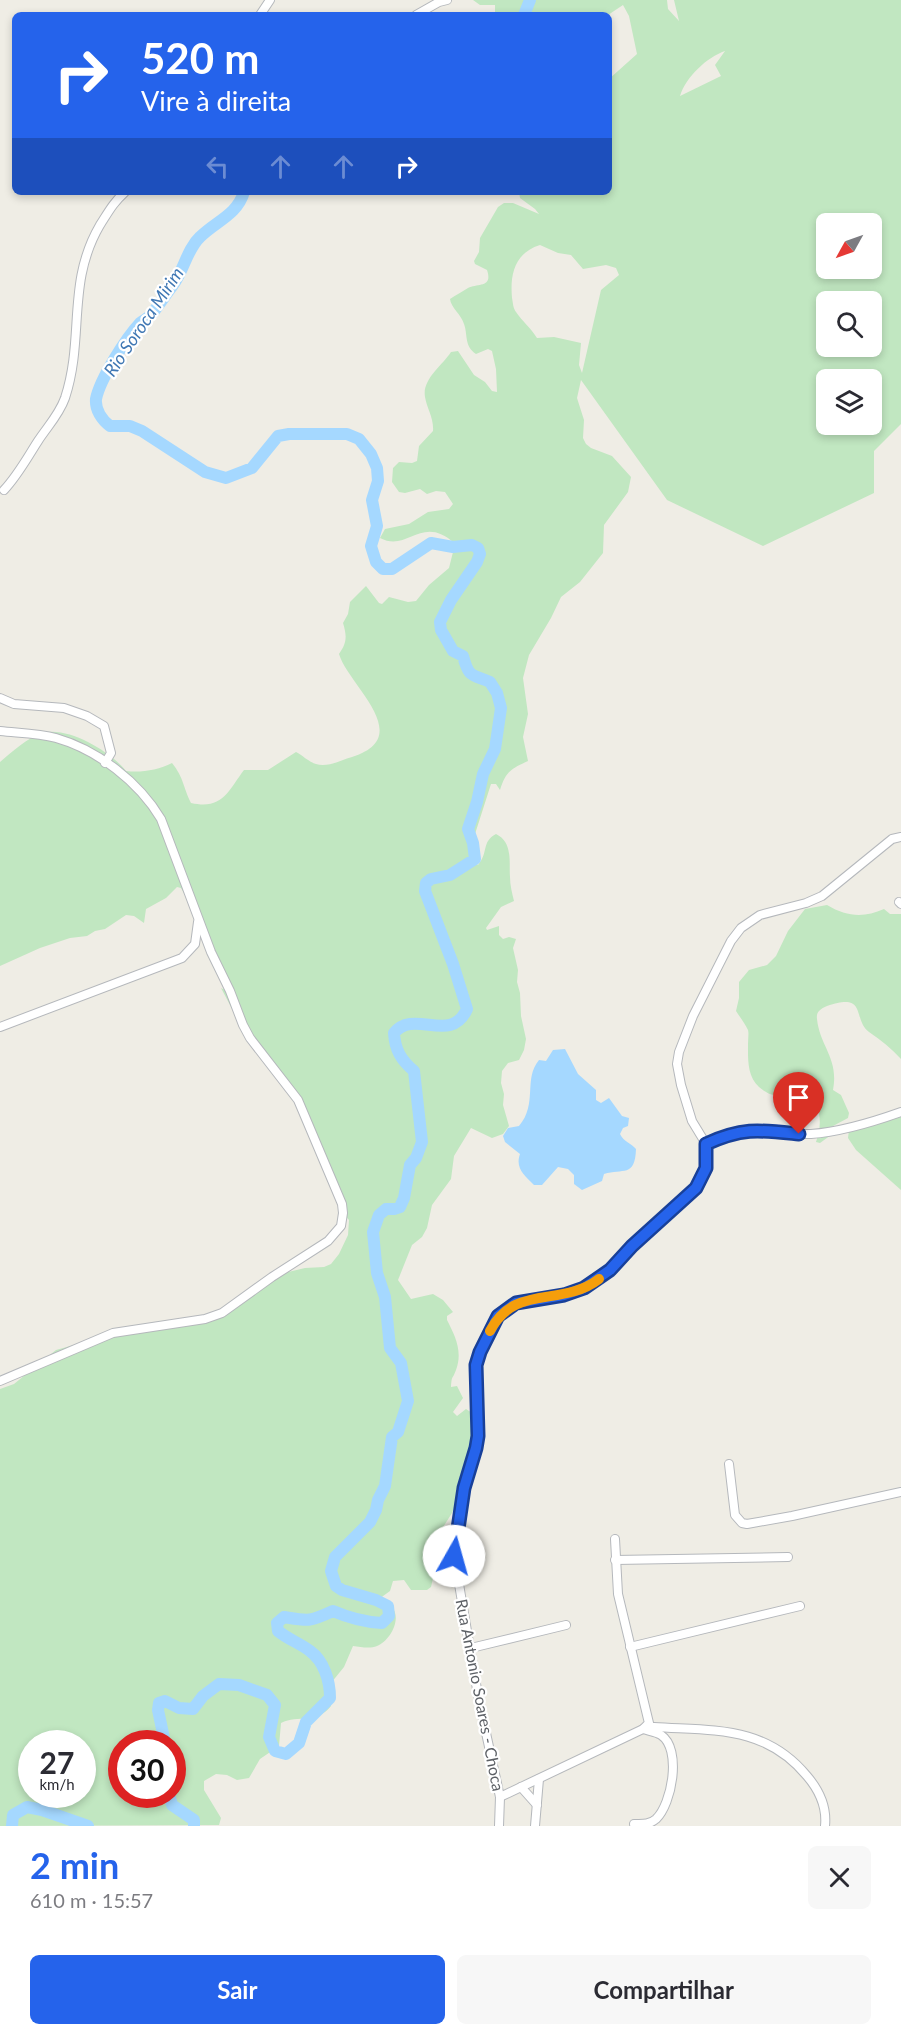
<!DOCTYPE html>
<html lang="pt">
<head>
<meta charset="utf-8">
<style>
  body { margin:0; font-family:Lato,sans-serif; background:#f7f7f7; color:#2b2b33; height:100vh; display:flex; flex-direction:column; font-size:22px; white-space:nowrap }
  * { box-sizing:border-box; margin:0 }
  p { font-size:20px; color:#7c7c81 }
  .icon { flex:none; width:33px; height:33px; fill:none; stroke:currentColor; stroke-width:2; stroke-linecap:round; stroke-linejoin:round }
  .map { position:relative; height:1826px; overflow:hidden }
  .details { display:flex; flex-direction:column; background:#fff; flex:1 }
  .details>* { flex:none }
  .banner { position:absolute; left:12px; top:12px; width:600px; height:183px; border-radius:9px; box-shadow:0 3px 9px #0003; background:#2563eb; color:#fff; overflow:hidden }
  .needle { width:39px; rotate:230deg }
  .fabs { position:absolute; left:816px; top:213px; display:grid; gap:12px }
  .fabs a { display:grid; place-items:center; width:66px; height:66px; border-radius:9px; background:#fff; box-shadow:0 3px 9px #0003; font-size:30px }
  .speed { position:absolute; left:18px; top:1730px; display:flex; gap:12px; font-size:30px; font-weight:700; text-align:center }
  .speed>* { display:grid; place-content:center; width:78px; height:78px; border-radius:50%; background:#fff; box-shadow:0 3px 9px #0003; line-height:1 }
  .speed small { font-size:15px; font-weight:400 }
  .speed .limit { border:9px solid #d22; background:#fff; color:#111 }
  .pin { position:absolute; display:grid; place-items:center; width:51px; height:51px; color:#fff; margin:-62px -26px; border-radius:50% 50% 50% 0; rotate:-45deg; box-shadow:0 0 6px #0007 }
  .pin .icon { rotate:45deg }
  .me { position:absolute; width:66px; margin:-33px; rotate:7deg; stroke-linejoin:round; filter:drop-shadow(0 0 4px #0008) }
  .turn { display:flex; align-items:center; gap:21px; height:126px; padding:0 30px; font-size:27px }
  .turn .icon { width:78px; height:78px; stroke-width:2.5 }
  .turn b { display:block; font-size:42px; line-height:51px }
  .lanes { display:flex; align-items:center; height:57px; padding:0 30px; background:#0003; justify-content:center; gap:30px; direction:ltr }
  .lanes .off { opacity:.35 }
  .round { display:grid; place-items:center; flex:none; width:63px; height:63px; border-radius:9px; background:#f7f7f7 }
  .headline { display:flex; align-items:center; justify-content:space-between; height:102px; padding:0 30px }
  h1 { font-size:36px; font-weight:700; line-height:45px; color:#2563eb }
  .action { display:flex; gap:12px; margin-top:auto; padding:12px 30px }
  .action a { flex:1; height:69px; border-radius:9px; background:#2563eb; color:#fff; font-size:24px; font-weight:700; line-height:69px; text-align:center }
  .action a+a { background:#f7f7f7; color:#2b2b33 }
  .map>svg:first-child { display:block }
</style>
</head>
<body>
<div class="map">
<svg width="901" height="1826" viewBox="0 0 901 1826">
  <rect width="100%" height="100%" fill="#efede5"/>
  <g fill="#c1e7c1" fill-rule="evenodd">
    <path d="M473,0H667L668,9L679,21L674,0H901V424L874,451V493L763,546L667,500L581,380L577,398L584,420L583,438L586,444L591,448L612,456L631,477L628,492L604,525L603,553L580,582L561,597L551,618L529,655L523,678L528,714L523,737L528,761C511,769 506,771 500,790L496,784H491L475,834V862L478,865C489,852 481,842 496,834C513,842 509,862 510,877C510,885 512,893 514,901L501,907L486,928L487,930L499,926V935L503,939L509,937L516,939L513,948L518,970L517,982L520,993L521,1016L526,1039L524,1050L519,1060L508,1063L502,1071L501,1083L504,1094L503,1105L509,1126L503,1134L492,1138L471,1128L454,1156L451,1179L432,1205L427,1228L422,1237L412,1245L398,1280L411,1299L433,1294L443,1300L453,1312L447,1316V1320C455,1336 463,1351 456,1370C452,1381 452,1374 451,1387L457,1386L463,1398L453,1412L457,1416L466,1409L472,1413L473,1451L469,1472L456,1490V1503L452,1513L426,1554H429L435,1569L431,1587L427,1590H411L404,1580L393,1581L390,1591L379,1599C382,1602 388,1603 391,1606C403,1618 390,1641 377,1646C370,1649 361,1647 353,1646L344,1667L331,1683V1706C316,1725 299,1714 281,1723L279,1746L260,1759L249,1778L237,1780L227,1775L216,1774L204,1781V1790L221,1818L219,1825L0,1826V1389L14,1384L56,1350L142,1326L207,1320L284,1273L305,1268L324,1267L331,1264L339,1254L348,1235L349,1220L342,1212L298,1099L239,1022L221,988L225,990L226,987L186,897L181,888L177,887L166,898L146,909L144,923L134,916L126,915L105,929L95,931L87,936L70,938L40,948L0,966V762C12,752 28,737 43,733C68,726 111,752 126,771C141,773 158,770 172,763C184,778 183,787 191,803C223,810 228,791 244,770H268L296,752C302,755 309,762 316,764C327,768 341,760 352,757C417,737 348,685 339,654C347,643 347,636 343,623L348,614L350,602L366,586L379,603L382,604L389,597L408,602L416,601L429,585L449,568L455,544C422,513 408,553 380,538L385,529L409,524L428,512L449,509L453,504L445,492L436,491L427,494L420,489L405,493L399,492L392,482L393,468L399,462L412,463L417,461L419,446L433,431C434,418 427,409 425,397C422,379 442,366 451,352L458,351L474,375L485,382L492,391L497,392L496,369L492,351L488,349L476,354C464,346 468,335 464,324C461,314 451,308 450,299C456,295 463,291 468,288C478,283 493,288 487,270L475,264L474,261L479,252L480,238L498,207L504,203H513L539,214L535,209L520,198L519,192H609V79L637,54L629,16L623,5L608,15H495V5H480ZM725,51L715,65L721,76L680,96C686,77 707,57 725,51ZM826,224H872V268H826ZM540,245L558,253L571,255L583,269L606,265L616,268L619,275L601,290L582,373L579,365L581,343L554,337L537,338C531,328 522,321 516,312C513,308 513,303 512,298C510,275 514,253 540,245ZM826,302H872V346H826ZM826,380H872V424H826ZM32,1743H82V1794H32ZM122,1743H172V1794H122Z"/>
    <path d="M827,905C847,917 864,918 884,909L890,914H901V1059C892,1049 881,1040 869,1032C852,1019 868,992 827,1006C820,1009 816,1012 817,1019C820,1047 839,1058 833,1090L841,1095L849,1113L848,1118L833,1126L831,1135L820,1143L816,1142C822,1126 823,1102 803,1095C787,1090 777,1103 759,1087C747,1076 748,1059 748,1044C748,1039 749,1034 748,1030C745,1024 740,1017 736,1011L739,998V982L749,970L767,965L776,956L788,931L805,909Z"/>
    <polygon points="901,1112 901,1190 856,1150 848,1138 849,1130"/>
  </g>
  <path fill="#a5d8ff" d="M565,1049L578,1074L596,1090V1100L601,1103L609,1098L622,1116L629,1118L628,1126L623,1128L620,1134C624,1142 631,1143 636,1149C635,1178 623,1168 604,1174L602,1181L582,1190L574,1184V1175L568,1169L558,1167L542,1185H534C524,1175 515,1168 520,1154L505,1142L503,1136L508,1128L519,1126C538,1104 523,1079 539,1060L546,1061L553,1050Z"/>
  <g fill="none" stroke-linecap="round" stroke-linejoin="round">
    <g stroke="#a5d8ff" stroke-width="12">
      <polyline points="524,15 530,0"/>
      <path d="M165,1743L158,1710L159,1703L165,1701L179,1708L193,1709L203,1696L219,1684L239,1685L267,1695L275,1705L269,1737L275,1751L286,1754L299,1743L306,1722L330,1698C330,1681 324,1661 310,1651C300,1643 289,1640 278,1631L277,1623L284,1617C309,1621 309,1622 333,1611C349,1618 364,1622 382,1623L389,1616L388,1606L376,1600L342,1590L336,1586L331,1571L335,1557L370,1522L376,1510L378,1500L385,1486L392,1437L398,1432L408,1401L401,1363L390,1348L385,1297L377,1273L373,1232L379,1215L386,1209H394L400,1207L404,1198L410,1165L416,1158L422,1142L414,1071C401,1060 395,1050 394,1033C414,1008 451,1045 467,1009L453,964L425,891L426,883L431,879L450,875L475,859L473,843L468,829L477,802L483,774L495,749L501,708L497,693L490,682C471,674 469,678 463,656L453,651L441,630L440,622L451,600L477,562L480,554L478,548L472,545L453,547L431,543L392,569H383L376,562L371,546L377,526L372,500L378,481L377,468L371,454L359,439L347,434H289L278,436L252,468L226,478L205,472L142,431L130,426H110C102,420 95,410 96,399C100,379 126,338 140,323C144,320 148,318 151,315C159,305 166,294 173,285C184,270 187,249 200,237C216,221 237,215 244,192"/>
      <polyline points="169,1794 172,1805 194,1820 194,1826"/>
      <polyline points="12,1826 13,1815 27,1807 42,1810 88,1826"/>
    </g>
    <g stroke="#b5b8bc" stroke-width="10">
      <g id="minor">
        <polyline points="260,15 270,0"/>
        <polyline points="416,15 439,2 447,0"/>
        <path d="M4,490C18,475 27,458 38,441C47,427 59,415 65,398C85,337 66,283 100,225C109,211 113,203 125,192"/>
        <polyline points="0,698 14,704 64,708 87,716 104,726 111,753 105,763"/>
        <path d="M0,731C18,733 38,733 56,738C98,750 139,782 161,819L211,952L230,991L243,1025L250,1038L298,1100L342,1204L343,1213L341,1226L328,1241L272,1277L222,1313L205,1319L113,1333L0,1381"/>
        <polyline points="899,902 901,904"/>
        <polyline points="0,1027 182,958 195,944 198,922"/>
        <path d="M706,1144C725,1135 743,1129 764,1130C780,1131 795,1135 811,1134C840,1132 873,1122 901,1112"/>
        <polyline points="729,1464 735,1515 742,1523 747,1524 792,1516 901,1492"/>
        <path d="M615,1539L618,1594L648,1719L649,1723L643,1729C649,1731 657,1732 661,1735C682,1749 672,1804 656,1819C649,1825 642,1824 634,1824"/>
        <polyline points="615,1560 788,1557"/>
        <polyline points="630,1647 800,1606"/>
        <polyline points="471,1648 566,1625"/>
        <polyline points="521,1787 537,1805"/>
        <path d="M500,1797L643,1729L654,1727C713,1731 765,1725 807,1776C819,1790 827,1807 825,1826"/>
        <polyline points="499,1826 500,1797 479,1701 454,1555 464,1488 476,1448 478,1436 475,1391 476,1365 480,1352 498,1316 509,1307 516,1303 538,1298 564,1295 595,1282 611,1270 632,1246 696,1188 706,1168 708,1150 706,1144 692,1121 681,1085 677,1064 679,1052 693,1016 731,941 741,928 760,915 806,903 822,896 892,839 901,837"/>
        <polyline points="535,1826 539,1779"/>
      </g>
    </g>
    <use href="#minor" stroke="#fff" stroke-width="8"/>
  </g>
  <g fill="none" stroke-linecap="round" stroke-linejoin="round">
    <g stroke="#184099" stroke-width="15">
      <path id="route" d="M454,1556L464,1488L476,1448L478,1436L476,1365L480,1352L498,1316L516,1303L564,1295L584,1288L610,1270L632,1246L696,1188L706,1168V1144C743,1127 760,1130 799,1134"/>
    </g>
    <use href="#route" stroke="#2563eb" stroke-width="10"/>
    <path stroke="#f59e0b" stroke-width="10" d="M490,1331C515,1283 561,1308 599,1279"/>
  </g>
  <g text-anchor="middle" stroke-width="4.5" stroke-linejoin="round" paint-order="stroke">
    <g font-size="16" fill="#5d6166" stroke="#fff">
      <text transform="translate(480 1695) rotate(79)" y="6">Rua Antonio Soares - Choca</text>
    </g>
    <g font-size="18" font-style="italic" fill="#4078b4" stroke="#fff">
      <text transform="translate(144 322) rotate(-56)" y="6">Rio Soroca Mirim</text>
    </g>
  </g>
</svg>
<div class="fabs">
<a><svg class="needle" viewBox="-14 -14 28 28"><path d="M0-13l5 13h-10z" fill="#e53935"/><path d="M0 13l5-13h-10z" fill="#7c7c81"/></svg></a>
<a><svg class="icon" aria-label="search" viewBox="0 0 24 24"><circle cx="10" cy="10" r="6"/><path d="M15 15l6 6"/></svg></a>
<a><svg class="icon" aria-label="layers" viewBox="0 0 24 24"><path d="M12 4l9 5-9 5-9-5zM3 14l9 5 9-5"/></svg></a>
</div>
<div class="speed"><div>27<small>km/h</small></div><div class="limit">30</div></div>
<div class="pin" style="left:799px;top:1134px;background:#d93025"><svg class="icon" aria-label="arrive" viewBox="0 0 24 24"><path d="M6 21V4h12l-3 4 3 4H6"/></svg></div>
<svg class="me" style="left:454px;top:1556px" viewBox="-20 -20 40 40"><circle r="19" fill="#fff"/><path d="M0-13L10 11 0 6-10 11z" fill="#2563eb"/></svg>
<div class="banner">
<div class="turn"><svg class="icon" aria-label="right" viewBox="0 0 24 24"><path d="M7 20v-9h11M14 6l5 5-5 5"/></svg><div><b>520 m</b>Vire à direita</div></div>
<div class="lanes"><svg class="icon off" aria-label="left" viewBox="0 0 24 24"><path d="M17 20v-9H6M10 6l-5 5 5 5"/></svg><svg class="icon off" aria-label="ahead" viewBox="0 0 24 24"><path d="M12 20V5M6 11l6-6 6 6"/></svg><svg class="icon off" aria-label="ahead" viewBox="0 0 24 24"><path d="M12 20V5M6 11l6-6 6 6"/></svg><svg class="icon" aria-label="right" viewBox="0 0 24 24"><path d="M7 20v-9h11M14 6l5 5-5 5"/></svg></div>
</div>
</div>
<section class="details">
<div class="headline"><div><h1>2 min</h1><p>610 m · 15:57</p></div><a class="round"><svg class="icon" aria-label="close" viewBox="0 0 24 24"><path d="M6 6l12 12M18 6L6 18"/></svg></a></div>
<div class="action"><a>Sair</a><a>Compartilhar</a></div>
</section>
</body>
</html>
